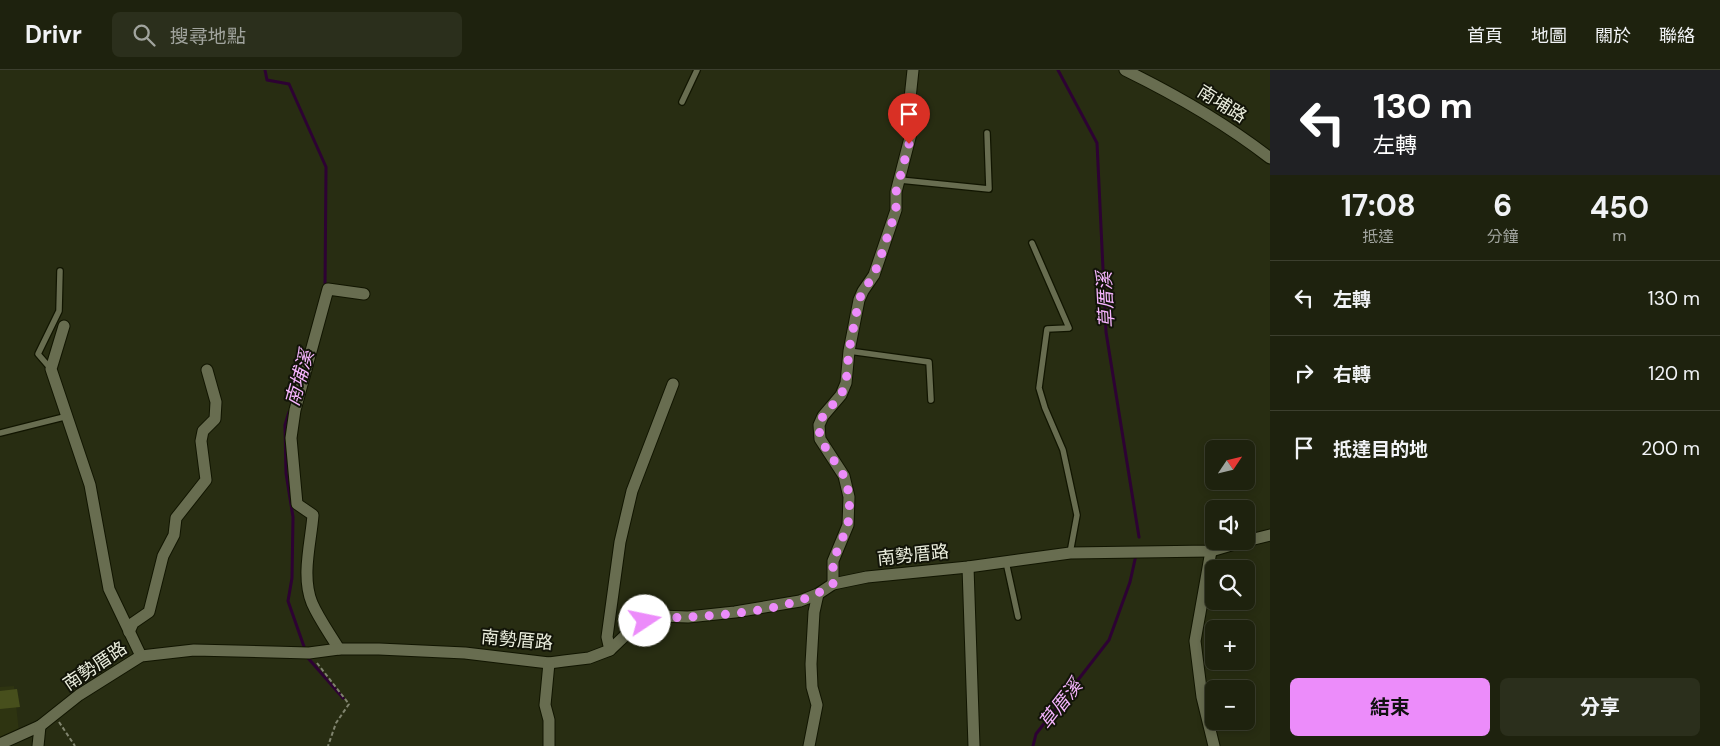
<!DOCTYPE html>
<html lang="zh-TW">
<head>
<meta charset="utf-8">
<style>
  body { margin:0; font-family:"DM Sans","Noto Sans TC",sans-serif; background:#2b2f1c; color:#f1f3f6; height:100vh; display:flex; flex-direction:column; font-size:19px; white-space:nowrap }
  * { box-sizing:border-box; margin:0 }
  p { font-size:16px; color:#a1a49e }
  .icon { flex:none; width:28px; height:28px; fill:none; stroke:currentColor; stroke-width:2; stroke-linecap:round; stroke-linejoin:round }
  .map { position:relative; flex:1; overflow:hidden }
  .sheet { display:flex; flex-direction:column; background:#1e220e; width:450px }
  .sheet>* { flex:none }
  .guide { background:#202124; color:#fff; overflow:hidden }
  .needle { width:32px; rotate:55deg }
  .buttons { position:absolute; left:1205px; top:370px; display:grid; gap:10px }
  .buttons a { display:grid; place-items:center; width:50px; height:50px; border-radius:8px; background:#1e220e; box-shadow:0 2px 8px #0003,0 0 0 1px #3c3f2e; font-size:25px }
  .pin { position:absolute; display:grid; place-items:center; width:42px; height:42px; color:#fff; margin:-51px -21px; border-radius:50% 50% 50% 0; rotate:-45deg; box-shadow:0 0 5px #0007 }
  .pin .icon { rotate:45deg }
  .me { position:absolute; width:55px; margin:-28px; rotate:79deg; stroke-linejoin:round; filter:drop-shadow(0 0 4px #0008) }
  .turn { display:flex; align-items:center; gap:18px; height:105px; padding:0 20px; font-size:22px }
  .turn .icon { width:65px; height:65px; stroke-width:2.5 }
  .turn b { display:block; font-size:35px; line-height:42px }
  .eta { display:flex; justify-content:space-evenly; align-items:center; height:85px; text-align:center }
  .eta b { font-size:30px; font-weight:700; line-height:35px }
  .action { display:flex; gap:10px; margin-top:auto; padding:10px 20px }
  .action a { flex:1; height:58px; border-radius:8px; background:#ec8cfa; color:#111; font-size:20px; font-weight:700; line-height:58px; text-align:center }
  .action a+a { background:#2b2f1c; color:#f1f3f6 }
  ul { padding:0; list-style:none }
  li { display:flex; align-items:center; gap:15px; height:75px; padding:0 20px; border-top:1px solid #3c3f2e }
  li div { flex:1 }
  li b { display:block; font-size:19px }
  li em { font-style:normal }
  header { display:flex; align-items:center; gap:30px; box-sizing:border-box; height:70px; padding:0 25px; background:#1e220e; border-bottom:1px solid #3c3f2e }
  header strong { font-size:24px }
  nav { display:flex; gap:28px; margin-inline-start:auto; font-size:18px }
  .search { width:350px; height:45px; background:#2b2f1c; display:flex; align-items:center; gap:12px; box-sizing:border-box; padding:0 18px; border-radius:8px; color:#a1a49e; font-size:19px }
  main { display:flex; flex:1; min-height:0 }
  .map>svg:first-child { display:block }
</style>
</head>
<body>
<header>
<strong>Drivr</strong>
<div class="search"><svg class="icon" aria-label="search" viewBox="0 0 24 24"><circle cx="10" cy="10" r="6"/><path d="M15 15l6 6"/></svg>搜尋地點</div>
<nav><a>首頁</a><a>地圖</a><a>關於</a><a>聯絡</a></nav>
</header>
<main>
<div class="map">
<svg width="1270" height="676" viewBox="0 0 1270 676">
  <rect width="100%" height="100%" fill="#282d12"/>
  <polygon fill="#2e3411" points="14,616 19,662 0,668 0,617"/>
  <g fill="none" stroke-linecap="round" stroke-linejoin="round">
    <g stroke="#2d0233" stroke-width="3">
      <polyline points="265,0 267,10 289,14 326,97 325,218"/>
      <polyline points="1058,0 1097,73 1106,262 1139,467"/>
      <polyline points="289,342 285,355 286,403 293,447 292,508 288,531 308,588 343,628"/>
      <polyline points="1033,676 1036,664 1109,570 1130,512 1136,485"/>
    </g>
  </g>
  <polygon fill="#474f1c" points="17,619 20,637 0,639 0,621"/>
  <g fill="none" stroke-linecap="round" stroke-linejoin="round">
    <g stroke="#111500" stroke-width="8">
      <g id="service">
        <polyline points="682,32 697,0"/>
        <polyline points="900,110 989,119 987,63"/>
        <polyline points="1032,173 1069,258 1047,259 1039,318 1045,338 1063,380 1077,445 1070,483"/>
        <polyline points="849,281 929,292 931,330"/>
        <polyline points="51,299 38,284 59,241 60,201"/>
        <polyline points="0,363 68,346"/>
        <polyline points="1006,492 1018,547"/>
      </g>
    </g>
    <g stroke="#111500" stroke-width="13">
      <g id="minor">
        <path d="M1125,0C1176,25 1225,53 1270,88"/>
        <polyline points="64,256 51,299 90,415 109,519 141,586"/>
        <polyline points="1246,471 1270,465"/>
        <polyline points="1211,481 1195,571 1202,627 1214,676"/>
        <polyline points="968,497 974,676"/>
        <polyline points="833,514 833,491 848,455 849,427 844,406 820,369 819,355 823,346 841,325 846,313 849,281 859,230 863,221 874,205 896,140 896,122 913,56 909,38 913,0"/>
        <polyline points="129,562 133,553 149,542 163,486 174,465 176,448 206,410 201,371 203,361 215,349 216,332 207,300"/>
        <path d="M339,579C330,564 319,549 312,533C301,506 311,472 313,445L297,434L291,368L295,340L328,219L364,224"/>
        <polyline points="610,580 607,567 620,472 632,421 673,314"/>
        <polyline points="0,674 40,656 79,625 141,586 194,580 309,583 339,579 379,579 465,583 549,593 564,591 589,588 610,580 633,558 659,546 688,547 735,542 800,531 818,524 833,514 867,507 968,497 1070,483 1211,481 1245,471"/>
        <polyline points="38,676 40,656"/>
        <polyline points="549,676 549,650 545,635 549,593"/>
        <polyline points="809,676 817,635 812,617 811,594 814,542 818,524"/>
      </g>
    </g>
    <g stroke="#80846e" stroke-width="2" stroke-dasharray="4 2.5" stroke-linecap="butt">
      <polyline points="317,593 349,634 336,653 328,676"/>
      <polyline points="59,652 75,676"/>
    </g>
    <use href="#service" stroke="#686d50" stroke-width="5.5"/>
    <use href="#minor" stroke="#686d50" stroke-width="11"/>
  </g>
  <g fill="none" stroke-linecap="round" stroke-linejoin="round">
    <path stroke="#ec8cfa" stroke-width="9" stroke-dasharray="0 16.2" d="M645,551C664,544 672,549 690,547C735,544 797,540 833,514V491L848,455L850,427L844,406L820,369L819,355L823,346L841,325L846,313L849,280L859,230L863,221L874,205L884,177L896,140V122L909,74"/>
  </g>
  <g text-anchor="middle" stroke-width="4" stroke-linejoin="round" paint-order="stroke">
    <g font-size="18" fill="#eaeddd" stroke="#121408">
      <text transform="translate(1222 34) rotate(32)" y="6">南埔路</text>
      <text transform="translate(913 485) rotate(-6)" y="6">南勢厝路</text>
      <text transform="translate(517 570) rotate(5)" y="6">南勢厝路</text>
      <text transform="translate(95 596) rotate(-34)" y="6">南勢厝路</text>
    </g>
    <g font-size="19" font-style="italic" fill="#f5b4fd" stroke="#121408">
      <text transform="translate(1105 230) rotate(-93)" y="7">草厝溪</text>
      <text transform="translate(299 308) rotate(-74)" y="7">南埔溪</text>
      <text transform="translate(1060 634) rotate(-52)" y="7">草厝溪</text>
    </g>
  </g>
</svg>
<div class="buttons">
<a><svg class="needle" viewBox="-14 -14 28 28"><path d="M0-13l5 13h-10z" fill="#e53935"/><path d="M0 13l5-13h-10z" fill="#a1a49e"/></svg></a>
<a><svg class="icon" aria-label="sound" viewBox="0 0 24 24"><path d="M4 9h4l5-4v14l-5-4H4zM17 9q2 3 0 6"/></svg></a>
<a><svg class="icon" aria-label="search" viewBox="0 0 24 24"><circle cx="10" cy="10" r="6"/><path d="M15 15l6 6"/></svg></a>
<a>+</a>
<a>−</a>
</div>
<div class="pin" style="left:909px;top:74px;background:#d93025"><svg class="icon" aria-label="arrive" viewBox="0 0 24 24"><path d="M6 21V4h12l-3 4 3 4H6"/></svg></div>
<svg class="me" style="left:645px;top:551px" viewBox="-20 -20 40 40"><circle r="19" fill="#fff"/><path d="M0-13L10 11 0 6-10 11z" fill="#ec8cfa"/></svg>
</div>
<section class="sheet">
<div class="guide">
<div class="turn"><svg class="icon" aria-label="left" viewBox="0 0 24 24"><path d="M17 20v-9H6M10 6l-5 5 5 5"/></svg><div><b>130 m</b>左轉</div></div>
</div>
<div class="eta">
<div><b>17:08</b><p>抵達</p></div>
<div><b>6</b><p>分鐘</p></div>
<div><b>450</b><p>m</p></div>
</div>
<ul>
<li><svg class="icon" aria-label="left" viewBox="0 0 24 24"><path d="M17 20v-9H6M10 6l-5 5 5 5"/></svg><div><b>左轉</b></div><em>130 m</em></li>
<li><svg class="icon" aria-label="right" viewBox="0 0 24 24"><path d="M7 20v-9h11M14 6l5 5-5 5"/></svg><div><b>右轉</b></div><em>120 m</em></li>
<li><svg class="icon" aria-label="arrive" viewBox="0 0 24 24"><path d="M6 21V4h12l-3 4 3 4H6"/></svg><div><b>抵達目的地</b></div><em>200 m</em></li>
</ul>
<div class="action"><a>結束</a><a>分享</a></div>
</section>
</main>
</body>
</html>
